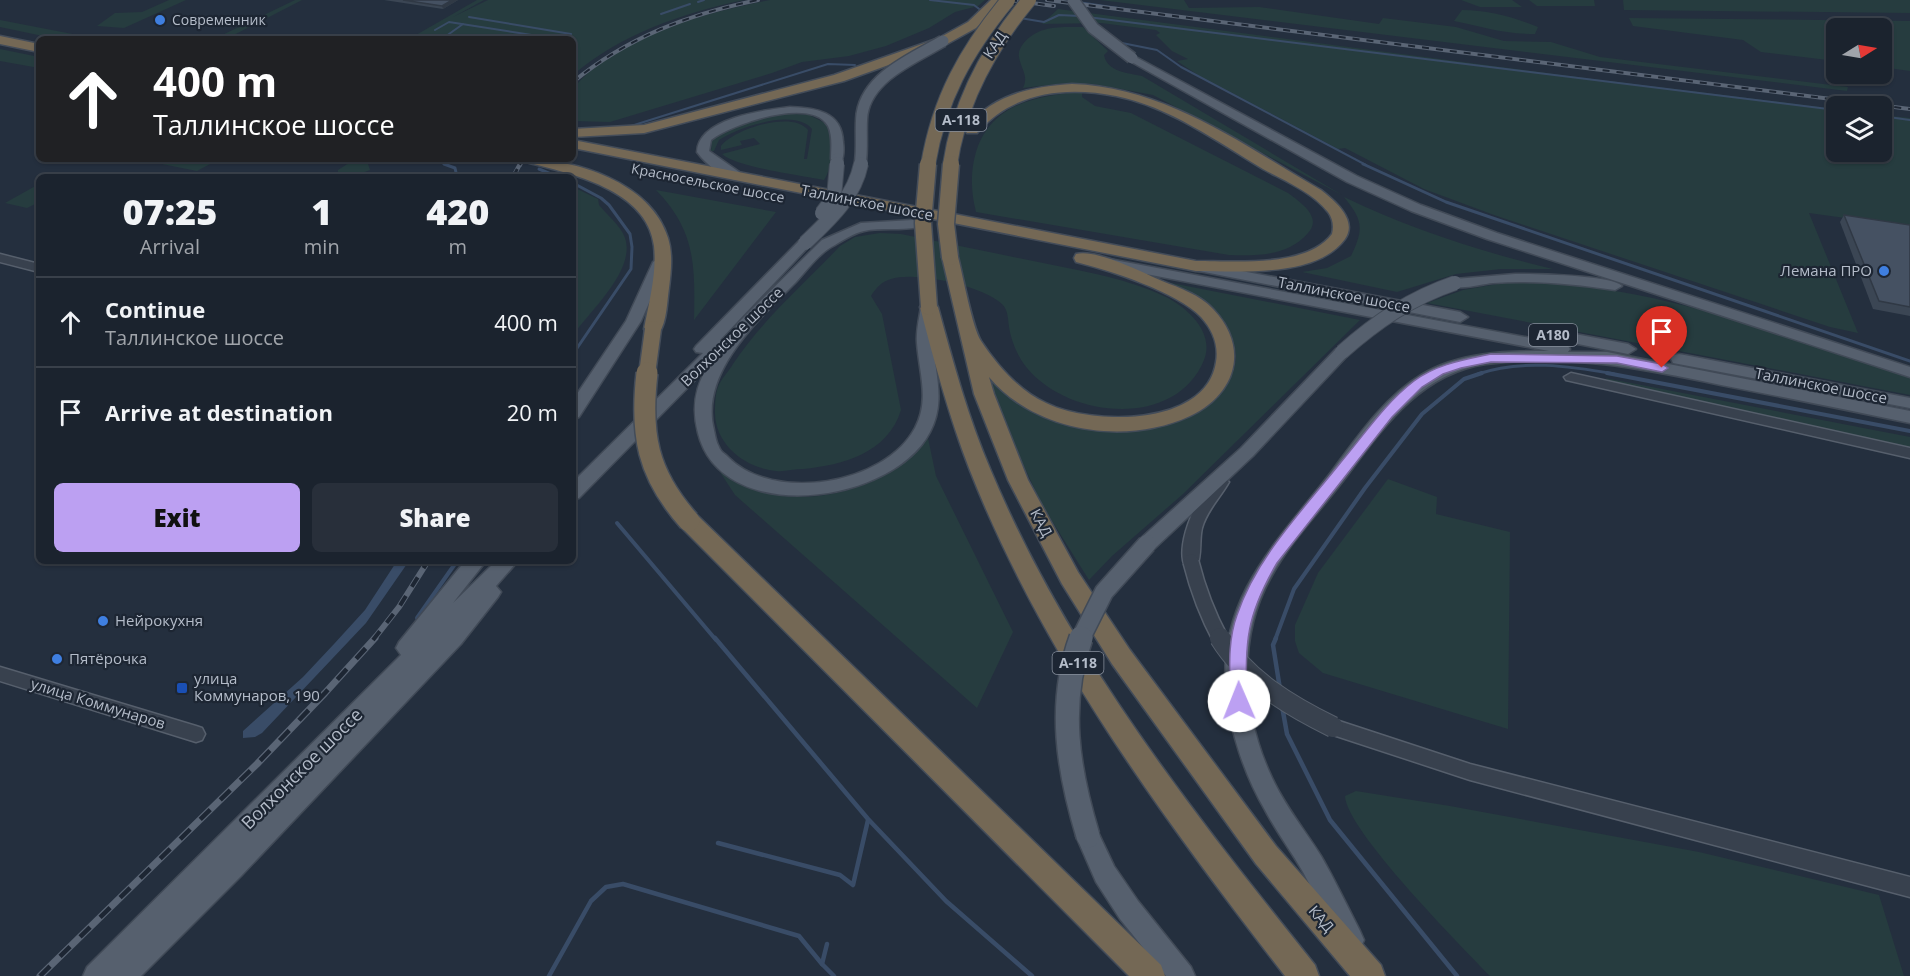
<!DOCTYPE html>
<html lang="en">
<head>
<meta charset="utf-8">
<style>
  body { margin:0; font-family:"Open Sans",sans-serif; background:#282f3a; color:#f1f3f6; height:100vh; display:flex; flex-direction:column; font-size:22px; white-space:nowrap }
  * { box-sizing:border-box; margin:0 }
  p { font-size:20px; color:#a0a4aa }
  .icon { flex:none; width:33px; height:33px; fill:none; stroke:currentColor; stroke-width:2; stroke-linecap:round; stroke-linejoin:round }
  .map { position:relative; flex:1; overflow:hidden }
  .panel { position:absolute; left:36px; top:174px; width:540px; height:390px; display:flex; flex-direction:column; background:#1b232e; border-radius:9px; box-shadow:0 2px 4px #0004,0 0 0 2px #39404a }
  .panel>* { flex:none }
  .guide { position:absolute; left:36px; top:36px; width:540px; height:126px; border-radius:9px; box-shadow:0 2px 4px #0004,0 0 0 2px #39404a; background:#202124; color:#fff; overflow:hidden }
  .needle { width:39px; rotate:79deg }
  .controls { position:absolute; left:1826px; top:18px; display:grid; gap:12px }
  .controls a { display:grid; place-items:center; width:66px; height:66px; border-radius:9px; background:#1b232e; box-shadow:0 2px 4px #0004,0 0 0 2px #39404a; font-size:30px }
  .pin { position:absolute; display:grid; place-items:center; width:51px; height:51px; color:#fff; margin:-62px -26px; border-radius:50% 50% 50% 0; rotate:-45deg; box-shadow:0 0 6px #0007 }
  .pin .icon { rotate:45deg }
  .me { position:absolute; width:66px; margin:-33px; rotate:359deg; stroke-linejoin:round; filter:drop-shadow(0 0 4px #0008) }
  .turn { display:flex; align-items:center; gap:21px; height:126px; padding:0 18px; font-size:27px }
  .turn .icon { width:78px; height:78px; stroke-width:2.5 }
  .turn b { display:block; font-size:42px; line-height:51px }
  .eta { display:flex; justify-content:space-evenly; align-items:center; height:102px; text-align:center }
  .eta b { font-size:36px; font-weight:800; line-height:42px }
  .primary-button { display:flex; gap:12px; margin-top:auto; padding:12px 18px }
  .primary-button a { flex:1; height:69px; border-radius:9px; background:#bca0f2; color:#111; font-size:24px; font-weight:800; line-height:69px; text-align:center }
  .primary-button a+a { background:#282f3a; color:#f1f3f6 }
  ul { padding:0; list-style:none }
  li { display:flex; align-items:center; gap:18px; height:90px; padding:0 18px; border-top:2px solid #39404a }
  li div { flex:1 }
  li b { display:block; font-size:22px }
  li em { font-style:normal }
  .map>svg:first-child { display:block }
</style>
</head>
<body>
<div class="map">
<svg width="1910" height="976" viewBox="0 0 1910 976">
  <rect width="100%" height="100%" fill="#242f3e"/>
  <g fill="#263c3f">
    <polygon points="169,0 186,0 124,28 97,26 115,13 142,12"/>
    <polygon points="295,0 302,0 226,39 214,39"/>
    <path d="M477,0H484L453,17L488,0H744C682,13 621,34 573,75V39H409Z"/>
    <path d="M770,0H985L978,6L955,12L929,28L886,46L849,56L802,62L772,73L610,122L573,121V89C617,35 704,13 770,0Z"/>
    <polygon points="1100,0 1184,0 1189,8 1259,7 1379,24 1383,18 1456,27 1504,41 1551,42 1600,57 1848,87 1847,91"/>
    <polygon points="1461,0 1512,0 1522,7 1480,7"/>
    <polygon points="1529,0 1594,0 1595,6 1537,6"/>
    <polygon points="1623,0 1910,0 1910,13 1624,10"/>
    <polygon points="1058,9 1585,78 1836,109 1836,152 1881,152 1881,115 1910,118 1910,227 1809,213 1858,333 1830,327 1494,215 1424,189 1345,148 1338,149 1198,75 1177,61 1188,59 1172,51 1156,35 1160,33 1156,30 1101,23 1042,24"/>
    <path d="M1462,10C1489,10 1513,17 1538,27L1535,34C1504,34 1483,27 1454,21Z"/>
    <polygon points="1629,18 1910,21 1910,71 1881,67 1881,28 1836,28 1836,61 1761,52 1743,40 1633,26"/>
    <polygon points="0,20 88,37 57,39 0,27"/>
    <path d="M1083,27L1108,51L1104,55C1107,72 1128,73 1142,76L1342,195L1153,95L1094,84L1066,83L1023,88C1029,76 1021,69 1019,57C1018,53 1020,48 1023,44C1038,25 1060,27 1083,27Z"/>
    <polygon points="0,49 39,57 39,68 0,61"/>
    <path d="M1082,91V97L1095,106L1131,113L1288,193C1300,202 1323,217 1308,233C1288,256 1258,256 1229,255L976,212C971,192 970,172 976,152C992,102 1037,97 1082,91Z"/>
    <path d="M779,113L809,115L825,123C833,135 833,169 824,180C803,176 736,167 722,154L760,144L754,138L740,141L742,145L721,150V146C734,129 793,110 808,130L804,159H807L812,129C795,108 738,127 719,140L714,151H711L712,140C729,124 757,119 779,113Z"/>
    <polygon points="188,159 210,164 197,171 142,160"/>
    <polygon points="360,160 368,164 370,170 362,173 361,177 358,177 358,174 348,175 338,172 338,170 352,161"/>
    <polygon points="39,184 39,202 27,208 5,203"/>
    <path d="M573,187L598,199L599,205C607,215 621,226 625,238C636,270 590,311 573,335Z"/>
    <path d="M656,190L776,212L694,320C695,266 696,231 656,190Z"/>
    <path d="M1344,197C1411,229 1481,252 1553,269H1501L1456,274L1397,292L1302,272L1327,268L1351,256C1364,229 1363,220 1344,197Z"/>
    <path d="M880,233L901,234C950,244 999,254 1048,264C1087,272 1129,279 1166,297C1188,308 1215,333 1204,360C1176,429 1069,419 1027,368C1018,358 1011,340 1009,327C1008,319 1008,311 1003,305C984,286 916,271 891,279C881,282 876,288 871,296L882,314L901,410C888,453 843,465 803,469C793,469 785,472 776,471C745,468 716,445 715,414C715,405 715,395 718,387C721,379 729,371 733,364C762,320 804,284 840,246L855,237Z"/>
    <path d="M1166,282L1360,320L1183,494L1112,556L1089,580L1042,505L1010,436L989,380H992L1068,423L1182,418C1203,409 1221,398 1231,377C1255,323 1185,314 1166,282Z"/>
    <path d="M1503,283C1644,278 1778,335 1910,377V395L1427,303L1463,290Z"/>
    <polygon points="1605,378 1910,437 1910,448 1613,383"/>
    <path d="M928,438L936,476L1013,632L977,708L735,495L720,472C736,482 752,491 770,494C825,505 894,484 928,438Z"/>
    <polygon points="1388,479 1437,497 1436,514 1510,532 1508,729 1323,673 1299,653 1295,641 1295,625 1318,573"/>
    <path d="M1356,791L1450,806L1699,852L1879,895L1904,976H1490C1461,946 1346,830 1345,796Z"/>
  </g>
  <polygon fill="#394c67" points="397,561 409,561 366,623 262,733 255,737 243,738 243,731 303,677 334,644 365,610"/>
  <g fill="none" stroke-linecap="round" stroke-linejoin="round">
    <g stroke="#394c67" stroke-width="2">
      <polyline points="930,0 974,5 983,12"/>
      <polyline points="698,2 704,0"/>
      <polyline points="1078,2 1132,10"/>
      <polyline points="661,14 690,4"/>
      <polyline points="469,17 571,34"/>
      <polyline points="1087,17 1836,110"/>
      <polyline points="1020,18 1044,22 1059,15 1080,16"/>
      <polyline points="435,30 449,22 557,39"/>
      <polyline points="442,39 463,24"/>
      <polyline points="1117,42 1157,50 1181,67 1366,165"/>
      <polyline points="1881,116 1910,120"/>
      <polyline points="631,126 828,64 855,65"/>
      <polyline points="573,128 587,129"/>
      <polyline points="431,159 448,165"/>
    </g>
    <g stroke="#394c67" stroke-width="3">
      <polyline points="444,164 455,168 457,177"/>
      <polyline points="1363,164 1446,202 1910,361"/>
      <polyline points="539,169 558,177"/>
      <polyline points="573,183 601,198 609,205 630,234 632,247 631,269 573,354"/>
      <path d="M1478,374C1521,359 1570,366 1614,374"/>
    </g>
    <g stroke="#394c67" stroke-width="4">
      <polyline points="1607,373 1910,431"/>
      <polyline points="617,523 716,640"/>
      <polyline points="417,618 457,561"/>
      <polyline points="1275,640 1294,589 1365,488 1422,414 1464,379 1482,373"/>
    </g>
    <g stroke="#394c67" stroke-width="4.5">
      <polyline points="715,638 868,819 946,901 1032,976"/>
      <polyline points="1276,638 1273,645 1280,689"/>
      <polyline points="1282,706 1287,734 1330,820 1457,976"/>
      <polyline points="718,843 840,875 853,885 868,820"/>
      <polyline points="827,944 822,964 834,976"/>
      <polyline points="549,976 591,901 606,887 623,884 799,936 822,964"/>
    </g>
    <g stroke="#565f6c" stroke-width="3">
      <g id="minor">
        <polygon points="0,254 39,264 39,272 0,262"/>
        <polygon points="1571,373 1910,448 1910,458 1566,380 1564,377"/>
        <path d="M1222,477L1229,482C1220,498 1207,510 1202,528C1199,540 1202,556 1197,566H1185C1174,546 1200,483 1222,477Z"/>
        <polygon points="0,667 196,726 202,728 205,734 202,740 196,742 0,681"/>
        <polygon points="1333,719 1470,764 1910,877 1910,897 1470,780 1327,733 1324,727 1327,721"/>
      </g>
    </g>
    <g stroke="#414a57" stroke-width="3">
      <g id="major">
        <polygon points="1132,55 1357,176 1421,205 1497,233 1910,367 1910,377 1487,239 1411,211 1347,182 1128,60 1128,56"/>
        <path d="M790,107C815,108 842,111 843,142C844,149 844,156 841,162H833L831,159C831,149 833,136 828,126C812,96 731,124 711,140L709,151L742,174L743,177L742,180C727,183 705,163 697,152C698,118 764,110 790,107Z"/>
        <path d="M913,220L920,224L918,227C900,231 881,227 864,231C854,233 843,240 835,245C820,252 807,270 796,282C759,319 699,373 714,430C715,435 716,442 719,447C720,451 725,454 728,457C773,503 885,485 915,428C930,400 919,372 917,343C916,331 919,319 921,307L929,302L937,307C935,319 932,331 933,343C935,374 946,402 930,432C892,505 721,527 698,433C692,410 694,389 707,368L579,498L573,499V482L703,353L696,352L694,349L696,346L800,240H810L812,243L720,340H727L738,323L822,240L861,223Z"/>
        <polygon points="660,258 667,262 641,321 579,417 573,419 573,400 626,321 653,262"/>
        <path d="M1109,259L1562,344L1568,346L1570,349L1568,352H1607L1910,411V423C1847,410 1784,397 1721,385C1644,369 1565,353 1486,364C1422,373 1385,425 1349,473C1323,508 1291,540 1271,577C1235,641 1243,720 1275,784C1288,810 1306,832 1321,856C1335,880 1347,906 1360,931L1364,940L1360,949L1351,953L1342,949C1329,923 1317,897 1303,872C1291,851 1276,831 1265,810C1244,774 1230,731 1226,690C1218,597 1277,542 1329,475C1355,440 1383,398 1421,375C1458,352 1506,351 1549,351L1104,266L1102,263L1104,260Z"/>
        <polygon points="1199,263 1460,312 1468,317 1460,322 1194,270 1192,267"/>
        <path d="M1515,274C1534,274 1612,275 1622,286L1615,290C1575,284 1534,280 1493,283C1481,284 1456,292 1448,283L1455,279Z"/>
        <polygon points="1543,328 1628,344 1636,349 1628,354 1538,336 1535,333 1538,330"/>
        <polygon points="1342,347 1350,352 1348,355 1253,456 1154,549 1147,551 1140,549 1138,544 1140,539 1241,448 1336,349"/>
        <polygon points="1679,354 1910,398 1910,408 1673,363 1671,359 1673,355"/>
        <polygon points="465,561 486,561 453,603 496,561 518,561 496,586 501,592 498,597 461,644 241,876 141,976 83,976 87,967 401,655 396,648 399,642"/>
        <polygon points="1088,825 1096,828 1114,866 1138,901 1191,967 1195,976 1166,976 1120,919 1096,882 1076,836 1080,828"/>
      </g>
    </g>
    <g stroke="#434c59" stroke-width="3">
      <g id="highway">
        <polygon points="991,0 1004,0 976,28 947,44 844,81 644,133 573,137 573,129 644,125 834,75 939,38 968,22"/>
        <polygon points="0,36 39,44 39,52 0,44"/>
        <path d="M1072,84C1166,87 1243,145 1321,190C1335,201 1358,220 1345,239C1317,278 1239,271 1196,271L573,148V140L1196,261C1235,261 1307,268 1332,234C1334,226 1333,219 1328,212C1312,192 1285,181 1263,169C1218,142 1168,106 1116,96C1065,86 1012,92 977,133H967L965,130C991,94 1031,87 1072,84Z"/>
        <path d="M524,159C575,159 651,182 668,238C673,254 671,272 669,288C667,301 667,322 659,333H647L644,329C649,302 657,273 654,246C647,189 571,174 526,162Z"/>
        <path d="M950,252L958,257C963,276 972,327 981,341C997,365 1019,391 1046,403C1090,425 1206,428 1216,362C1219,345 1212,329 1201,317C1177,292 1109,270 1076,262L1074,258L1076,254C1097,249 1142,272 1162,281C1180,288 1200,295 1213,309C1250,348 1236,394 1190,416C1126,446 1035,432 989,377L994,394L1028,480L1078,572L1130,650L1276,846L1381,965L1385,976H1350L1256,864L1112,664L1062,584L1008,480L974,394L942,257Z"/>
        <path d="M929,302L935,303L938,307C953,362 968,418 991,471C1068,655 1191,810 1315,965L1319,976H1285C1163,818 1042,655 969,468C949,416 934,361 920,307L923,303Z"/>
        <polygon points="689,513 697,515 1161,965 1165,976 1129,976 681,527 678,521 681,515"/>
      </g>
    </g>
    <use href="#minor" fill="#38414e" fill-rule="evenodd"/>
    <use href="#major" fill="#56606e" fill-rule="evenodd"/>
    <use href="#highway" fill="#746855" fill-rule="evenodd"/>
    <g stroke="#5a6575" stroke-width="4">
      <g id="rail-far3">
        <polyline points="1010,0 1054,6"/>
        <polyline points="1047,0 1910,109"/>
        <path d="M573,82C628,37 689,14 758,0"/>
        <polyline points="520,165 523,159"/>
      </g>
    </g>
    <g stroke="#5a6575" stroke-width="4.5">
      <polyline id="rail-far2" points="513,177 520,164"/>
    </g>
    <g stroke="#5a6575" stroke-width="6">
      <polyline id="rail-far1" points="373,640 399,607 428,561"/>
    </g>
    <g stroke="#5a6575" stroke-width="7">
      <polyline id="rail" points="40,976 257,764 325,693 375,638"/>
    </g>
    <use href="#rail-far3" stroke="#1d2633" stroke-width="2" stroke-dasharray="7" stroke-linecap="butt"/>
    <use href="#rail-far2" stroke="#1d2633" stroke-width="3" stroke-dasharray="9" stroke-linecap="butt"/>
    <use href="#rail-far1" stroke="#1d2633" stroke-width="4" stroke-dasharray="11" stroke-linecap="butt"/>
    <use href="#rail" stroke="#1d2633" stroke-width="4.5" stroke-dasharray="14" stroke-linecap="butt"/>
    <g stroke="#565f6c" stroke-width="18" stroke-linecap="butt">
      <path id="minor-bridge-far1" d="M1191,562C1198,590 1207,614 1221,640"/>
    </g>
    <g stroke="#565f6c" stroke-width="22" stroke-linecap="butt">
      <path id="minor-bridge" d="M1220,638C1246,680 1290,706 1333,727"/>
    </g>
    <g stroke="#414a57" stroke-width="14" stroke-linecap="butt">
      <g id="major-bridge-far3">
        <polyline points="1073,0 1093,28 1132,58"/>
        <polyline points="837,165 837,159"/>
        <path d="M860,165C863,148 860,131 862,114C868,76 914,58 943,41"/>
      </g>
    </g>
    <g stroke="#414a57" stroke-width="16" stroke-linecap="butt">
      <g id="major-bridge-far2">
        <polyline points="822,213 834,197 837,164"/>
        <path d="M805,243C829,220 854,198 861,164"/>
        <path d="M1342,352C1377,321 1411,298 1455,283"/>
      </g>
    </g>
    <g stroke="#414a57" stroke-width="21" stroke-linecap="butt">
      <polyline id="major-bridge-far1" points="1080,640 1104,592 1147,544"/>
    </g>
    <g stroke="#414a57" stroke-width="26" stroke-linecap="butt">
      <path id="major-bridge" d="M1081,638C1057,704 1068,770 1088,836"/>
    </g>
    <g stroke="#434c59" stroke-width="16" stroke-linecap="butt">
      <g id="highway-bridge-far2">
        <path d="M928,165C939,99 966,51 1008,0"/>
        <path d="M950,165C959,103 989,48 1029,0"/>
      </g>
    </g>
    <g stroke="#434c59" stroke-width="19" stroke-linecap="butt">
      <g id="highway-bridge-far1">
        <polyline points="928,164 923,223 929,307"/>
        <polyline points="950,257 946,224 951,164"/>
        <polyline points="647,374 653,329"/>
      </g>
    </g>
    <g stroke="#434c59" stroke-width="24" stroke-linecap="butt">
      <path id="highway-bridge" d="M647,373C640,434 647,474 689,521"/>
    </g>
    <use href="#minor-bridge-far1" stroke="#38414e" stroke-width="15"/>
    <use href="#minor-bridge" stroke="#38414e" stroke-width="20"/>
    <use href="#major-bridge-far3" stroke="#56606e" stroke-width="11"/>
    <use href="#major-bridge-far2" stroke="#56606e" stroke-width="14"/>
    <use href="#major-bridge-far1" stroke="#56606e" stroke-width="18"/>
    <use href="#major-bridge" stroke="#56606e" stroke-width="23"/>
    <use href="#highway-bridge-far2" stroke="#746855" stroke-width="14"/>
    <use href="#highway-bridge-far1" stroke="#746855" stroke-width="16"/>
    <use href="#highway-bridge" stroke="#746855" stroke-width="21"/>
  </g>
  <g fill="#3b4654">
    <polygon points="384,0 458,0 443,9"/>
    <polygon points="1844,215 1910,225 1910,316 1873,309 1840,222"/>
  </g>
  <polygon fill="#303945" points="452,0 458,0 443,9 442,6"/>
  <g fill="#455162" stroke="#303945" stroke-width="1.5">
    <polygon points="403,0 452,0 442,6"/>
    <polygon points="1844,215 1910,225 1910,307 1879,301"/>
  </g>
  <path fill="#bca0f2" stroke="#7a689d" stroke-width="1.5" d="M1491,354L1617,356L1662,364L1668,368L1662,372L1617,363L1491,362L1461,368L1443,374L1422,387L1392,417L1277,563C1246,616 1245,641 1247,701L1244,706L1239,708L1233,706L1230,701C1230,673 1227,642 1237,615C1257,556 1303,510 1341,462C1364,435 1385,403 1414,381C1437,364 1463,360 1491,354Z"/>
  <g fill="#3f7fe0" stroke="#1d2633" stroke-width="2">
    <circle cx="160" cy="20" r="6"/>
    <circle cx="1884" cy="271" r="6"/>
    <circle cx="103" cy="621" r="6"/>
    <circle cx="57" cy="659" r="6"/>
  </g>
  <rect fill="#1a4fb4" stroke="#1d2633" stroke-width="2" x="176" y="682" width="12" height="12" rx="3"/>
  <g text-anchor="middle" stroke-width="4.5" stroke-linejoin="round" paint-order="stroke">
    <g font-size="14" fill="#b4bcc9" stroke="#1d2633" text-anchor="start">
      <text x="172" y="25">Современник</text>
    </g>
    <g fill="#1d2633" stroke="#878f9c" stroke-width="1.5">
      <rect x="935.5" y="109" width="51" height="22" rx="4.5"/>
      <rect x="1529" y="324" width="48" height="22" rx="4.5"/>
      <rect x="1052.5" y="652" width="51" height="22" rx="4.5"/>
    </g>
    <g font-size="14" font-weight="bold" fill="#b4bcc9">
      <text x="961" y="125">А-118</text>
      <text x="1553" y="340">A180</text>
      <text x="1078" y="668">А-118</text>
    </g>
    <g font-size="14" fill="#b4bcc9" stroke="#1d2633">
      <text transform="translate(708 183) rotate(11)" y="5">Красносельское шоссе</text>
    </g>
    <g font-size="15" fill="#b4bcc9" stroke="#1d2633">
      <text transform="translate(995 45) rotate(-57)" y="5">КАД</text>
      <text transform="translate(867 203) rotate(11)" y="5">Таллинское шоссе</text>
      <text transform="translate(1344 295) rotate(11)" y="5">Таллинское шоссе</text>
      <text transform="translate(732 337) rotate(-44)" y="5">Волхонское шоссе</text>
      <text transform="translate(1821 386) rotate(11)" y="5">Таллинское шоссе</text>
      <text transform="translate(1041 523) rotate(62)" y="5">КАД</text>
      <text transform="translate(98 704) rotate(17)" y="5">улица Коммунаров</text>
      <text transform="translate(1321 919) rotate(49)" y="5">КАД</text>
    </g>
    <g font-size="15" fill="#b4bcc9" stroke="#1d2633" text-anchor="start">
      <text x="1872" y="276" text-anchor="end">Лемана ПРО</text>
      <text x="115" y="626">Нейрокухня</text>
      <text x="69" y="664">Пятёрочка</text>
      <text x="194" y="684">улица<tspan x="194" dy="17">Коммунаров, 190</tspan></text>
    </g>
    <g font-size="18" fill="#b4bcc9" stroke="#1d2633">
      <text transform="translate(302 769) rotate(-45)" y="6">Волхонское шоссе</text>
    </g>
  </g>
</svg>
<div class="controls">
<a><svg class="needle" viewBox="-14 -14 28 28"><path d="M0-13l5 13h-10z" fill="#e53935"/><path d="M0 13l5-13h-10z" fill="#a0a4aa"/></svg></a>
<a><svg class="icon" aria-label="layers" viewBox="0 0 24 24"><path d="M12 4l9 5-9 5-9-5zM3 14l9 5 9-5"/></svg></a>
</div>
<div class="pin" style="left:1662px;top:368px;background:#d93025"><svg class="icon" aria-label="arrive" viewBox="0 0 24 24"><path d="M6 21V4h12l-3 4 3 4H6"/></svg></div>
<svg class="me" style="left:1239px;top:701px" viewBox="-20 -20 40 40"><circle r="19" fill="#fff"/><path d="M0-13L10 11 0 6-10 11z" fill="#bca0f2"/></svg>
<div class="guide">
<div class="turn"><svg class="icon" aria-label="ahead" viewBox="0 0 24 24"><path d="M12 20V5M6 11l6-6 6 6"/></svg><div><b>400 m</b>Таллинское шоссе</div></div>
</div>
<section class="panel">
<div class="eta">
<div><b>07:25</b><p>Arrival</p></div>
<div><b>1</b><p>min</p></div>
<div><b>420</b><p>m</p></div>
</div>
<ul>
<li><svg class="icon" aria-label="ahead" viewBox="0 0 24 24"><path d="M12 20V5M6 11l6-6 6 6"/></svg><div><b>Continue</b><p>Таллинское шоссе</p></div><em>400 m</em></li>
<li><svg class="icon" aria-label="arrive" viewBox="0 0 24 24"><path d="M6 21V4h12l-3 4 3 4H6"/></svg><div><b>Arrive at destination</b></div><em>20 m</em></li>
</ul>
<div class="primary-button"><a>Exit</a><a>Share</a></div>
</section>
</div>
</body>
</html>
